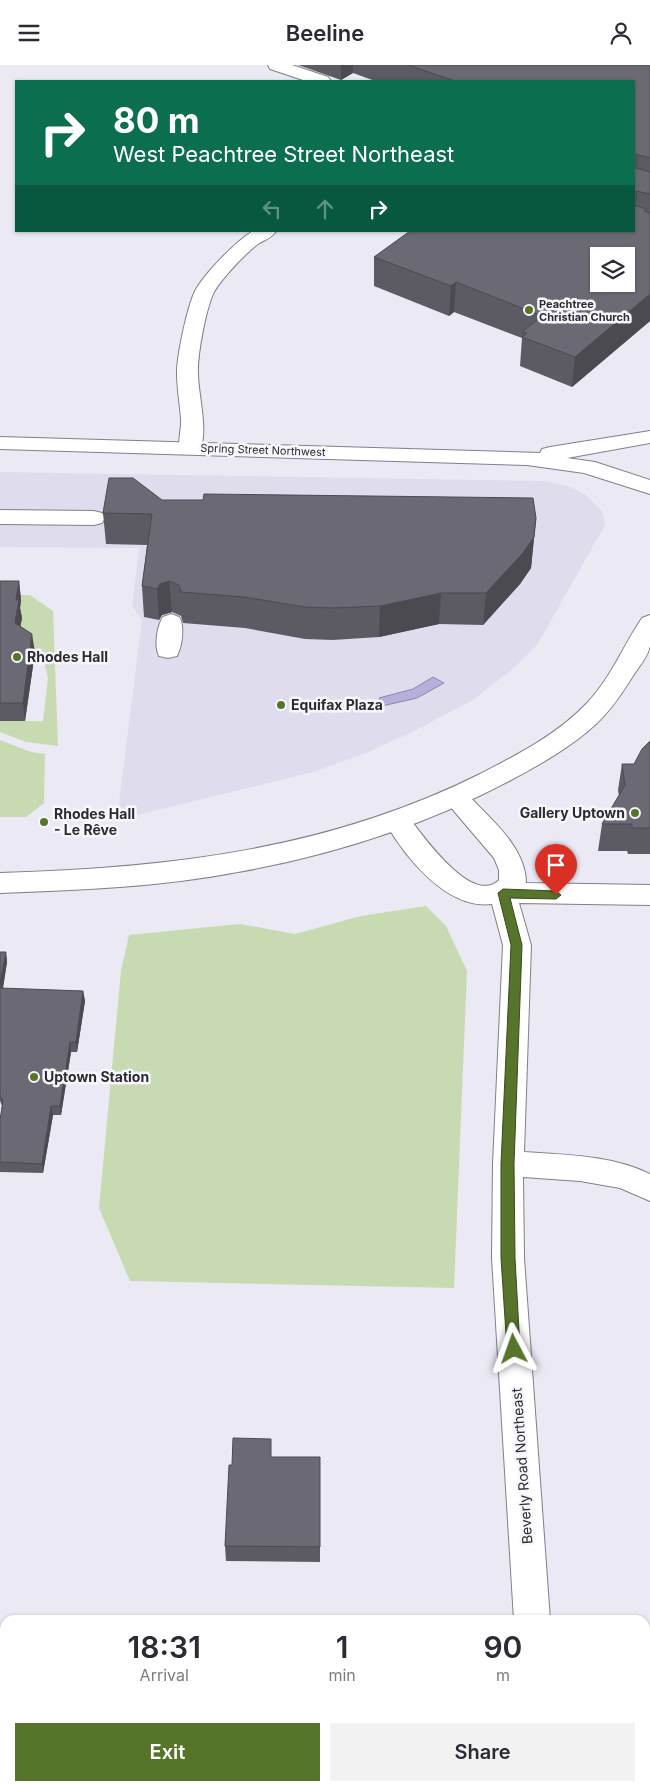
<!DOCTYPE html>
<html lang="en">
<head>
<meta charset="utf-8">
<style>
  body { margin:0; font-family:Inter,sans-serif; background:#f2f2f3; color:#2b2b33; height:100vh; display:flex; flex-direction:column; font-size:19px; white-space:nowrap }
  * { box-sizing:border-box; margin:0 }
  p { font-size:16px; color:#7c7c81 }
  .icon { flex:none; width:28px; height:28px; fill:none; stroke:currentColor; stroke-width:2; stroke-linecap:round; stroke-linejoin:round }
  .map { position:relative; flex:1; overflow:hidden }
  .panel { position:absolute; left:0px; top:1550px; width:650px; height:176px; display:flex; flex-direction:column; background:#fff; border-radius:15px 15px 0 0; box-shadow:0 1px 4px #0004 }
  .panel>* { flex:none }
  .banner { position:absolute; left:15px; top:15px; width:620px; height:152px; border-radius:0px; box-shadow:0 1px 4px #0004; background:#0b6e4f; color:#fff; overflow:hidden }
  .tools { position:absolute; left:590px; top:182px; display:grid; gap:10px }
  .tools a { display:grid; place-items:center; width:45px; height:45px; border-radius:0px; background:#fff; box-shadow:0 1px 4px #0004; font-size:25px }
  .pin { position:absolute; display:grid; place-items:center; width:42px; height:42px; color:#fff; margin:-51px -21px; border-radius:50% 50% 50% 0; rotate:-45deg; box-shadow:0 0 5px #0007 }
  .pin .icon { rotate:45deg }
  .me { position:absolute; width:55px; margin:-28px; rotate:356deg; stroke-linejoin:round; filter:drop-shadow(0 0 4px #0008) }
  .turn { display:flex; align-items:center; gap:18px; height:105px; padding:0 15px; font-size:22px }
  .turn .icon { width:65px; height:65px; stroke-width:2.5 }
  .turn b { display:block; font-size:35px; line-height:42px }
  .lanes { display:flex; align-items:center; height:48px; padding:0 15px; background:#0003; justify-content:center; gap:25px; direction:ltr }
  .lanes .off { opacity:.35 }
  .eta { display:flex; justify-content:space-evenly; align-items:center; height:85px; text-align:center }
  .eta b { font-size:30px; font-weight:600; line-height:35px }
  .button { display:flex; gap:10px; margin-top:auto; padding:10px 15px }
  .button a { flex:1; height:58px; border-radius:0px; background:#56742a; color:#fff; font-size:20px; font-weight:600; line-height:58px; text-align:center }
  .button a+a { background:#f2f2f3; color:#2b2b33 }
  header { display:flex; justify-content:space-between; align-items:center; height:65px; padding:0 15px; background:#fff; font-size:22px; font-weight:600 }
  .map>svg:first-child { display:block }
</style>
</head>
<body>
<header><svg class="icon" aria-label="menu" viewBox="0 0 24 24"><path d="M4 6h16M4 12h16M4 18h16"/></svg>Beeline<svg class="icon" aria-label="person" viewBox="0 0 24 24"><circle cx="12" cy="8" r="4"/><path d="M4 21q1-7 8-7t8 7"/></svg></header>
<div class="map">
<svg width="650" height="1726" viewBox="0 0 650 1726">
  <rect width="100%" height="100%" fill="#ebe9f4"/>
  <polygon fill="#dfdcee" points="0,407 545,416 568,421 586,430 602,446 605,460 537,580 516,601 473,635 412,667 366,688 313,707 109,757 116,749 119,738 142,555 132,541 139,483 0,482"/>
  <g fill="#c7dab2">
    <polygon points="0,530 30,530 53,546 58,681 26,677 0,667 0,656 43,656 48,613 45,600 41,593 24,580"/>
    <polygon points="0,675 31,687 45,689 44,738 26,752 0,752"/>
    <polygon points="426,841 446,861 467,906 454,1223 130,1216 99,1143 121,906 129,870 240,859 295,869 361,851"/>
  </g>
  <polygon fill="#b8b0dc" stroke="#8e88a8" points="433,612 444,618 417,633 382,641 379,633 413,624"/>
  <g fill="none" stroke-linecap="round" stroke-linejoin="round">
    <g stroke="#817f89" stroke-width="2">
      <g id="minor">
        <polygon points="268,0 292,0 328,12 331,16 306,16 270,4"/>
        <path d="M253,166H276C272,173 264,175 258,179C245,189 222,213 214,227C206,243 197,291 198,309C198,330 210,370 198,388L190,389L182,388C176,379 182,365 181,354C180,339 177,324 177,308C177,290 187,243 195,226C204,209 236,176 253,166Z"/>
        <polygon points="0,445 94,446 102,448 105,453 102,458 94,460 0,459"/>
        <path d="M171,549L179,552C185,561 182,581 177,591L168,593L159,591C154,581 157,561 163,552Z"/>
        <path d="M455,723L464,726C488,752 526,781 526,818L650,820V840L519,838L531,880L524,1087C566,1090 611,1090 650,1109V1136L620,1123L580,1116L523,1112L524,1193L550,1555H514L492,1193L493,1099L503,880L492,839C447,845 405,792 385,757L389,750L398,748L407,750C421,768 472,842 499,815V805L494,793L442,732L446,726Z"/>
        <rect x="525" y="1721" width="38" height="5"/>
      </g>
    </g>
    <g stroke="#817f89" stroke-width="2">
      <g id="major">
        <polygon points="650,366 650,378 567,393 595,397 650,415 650,429 584,408 527,400 0,384 0,372 540,388 542,384 550,382"/>
        <path d="M650,550C650,560 650,572 650,581C648,592 637,604 631,614C621,630 610,646 596,659C571,682 541,699 511,715C426,760 333,790 238,807C160,822 80,825 0,828V808C168,803 328,785 480,709C517,690 558,669 587,638C611,613 623,581 642,553Z"/>
      </g>
    </g>
    <use href="#minor" fill="#fff" fill-rule="evenodd"/>
    <use href="#major" fill="#fff" fill-rule="evenodd"/>
  </g>
  <g fill="#5c5b64">
    <polygon points="298,0 650,0 650,256 572,322 520,301 522,273 454,247 449,251 374,221 374,192 634,166 634,16 375,16 353,8 341,15"/>
    <polygon points="162,435 536,453 531,503 520,519 483,560 439,559 379,572 333,575 305,574 245,563 183,558 181,551 172,547 162,550 159,555 144,552 142,521 147,480 106,479 103,448"/>
    <polygon points="0,516 19,516 21,535 20,543 22,553 20,561 35,587 25,656 0,656"/>
    <polygon points="650,676 650,789 628,789 627,786 598,786 602,759 619,731 618,725 622,699 634,699"/>
    <polygon points="0,887 6,887 7,897 3,924 83,926 85,936 77,987 71,987 61,1050 53,1050 43,1108 0,1107 0,1055 2,1041 0,1036"/>
    <polygon points="320,1392 320,1497 226,1496 225,1481 232,1400"/>
    <polygon points="141,1721 286,1721 286,1726 213,1725"/>
  </g>
  <g fill="#4b4a51">
    <polygon points="341,0 353,0 353,8 341,15"/>
    <polygon points="456,217 454,247 449,251 451,221"/>
    <polygon points="650,229 650,256 572,322 575,292"/>
    <polygon points="536,453 531,503 520,519 483,560 486,528"/>
    <polygon points="19,516 21,535 20,543 22,553 18,576 15,558 16,535"/>
    <polygon points="169,516 172,547 162,550 159,555 157,524 160,519"/>
    <polygon points="441,528 439,559 379,572 380,541"/>
    <polygon points="32,569 35,587 25,656 23,638"/>
    <polygon points="6,887 7,897 1,933 0,918"/>
    <polygon points="83,926 85,936 77,987 76,977"/>
    <polygon points="70,977 71,987 61,1050 60,1041"/>
    <polygon points="51,1041 53,1050 43,1108 42,1099"/>
  </g>
  <g fill="#6b6a74" stroke="#4b4a51" fill-rule="evenodd">
    <polygon points="408,0 650,0 650,93 636,89 636,103 650,107 650,129 636,126 636,135 634,136 634,16 455,16"/>
    <path d="M634,140L646,144L644,146L650,148V229L575,292L522,272L527,268L522,267L542,251L456,217L451,221L374,192L410,166H634ZM599,191H626V219H599Z"/>
    <polygon points="109,413 133,413 162,435 203,435 204,429 533,433 536,453 534,472 523,488 486,528 441,528 380,541 333,543 305,542 244,532 181,527 179,520 169,516 160,519 157,524 142,521 152,449 103,448"/>
    <polygon points="0,516 19,516 16,535 19,535 15,558 32,569 23,638 0,638"/>
    <polygon points="650,676 650,763 632,763 632,759 602,759 625,720 622,699 634,699 642,684"/>
    <polygon points="0,887 6,887 0,918"/>
    <polygon points="0,923 83,926 76,977 70,977 60,1041 51,1041 42,1099 0,1097 0,1055 3,1036 0,1030"/>
    <polygon points="233,1373 271,1374 271,1392 320,1392 320,1482 225,1481 229,1400 232,1400"/>
    <polygon points="141,1721 211,1721 210,1726 140,1726"/>
  </g>
  <polygon fill="#56742a" stroke="#384b1b" points="503,824 556,826 561,830 556,834 510,833 522,880 514,1099 515,1193 520,1284 518,1288 514,1289 509,1288 507,1284 501,1193 501,1099 511,880 498,828"/>
  <g fill="#56742a" stroke="#f8f7fd" stroke-width="2">
    <circle cx="529" cy="245" r="5"/>
    <circle cx="17" cy="592" r="5"/>
    <circle cx="281" cy="640" r="5"/>
    <circle cx="635" cy="748" r="5"/>
    <circle cx="44" cy="757" r="5"/>
    <circle cx="34" cy="1012" r="5"/>
  </g>
  <g text-anchor="middle" stroke-width="5" stroke-linejoin="round" paint-order="stroke">
    <g font-size="11" font-weight="bold" fill="#2c2c30" stroke="#f8f7fd" text-anchor="start">
      <text x="539" y="243">Peachtree<tspan x="539" dy="13">Christian Church</tspan></text>
    </g>
    <g font-size="11" fill="#2c2c30" stroke="#f8f7fd">
      <text transform="translate(263 385) rotate(2)" y="4">Spring Street Northwest</text>
    </g>
    <g font-size="14" font-weight="bold" fill="#2c2c30" stroke="#f8f7fd" text-anchor="start">
      <text x="27" y="597">Rhodes Hall</text>
      <text x="291" y="645">Equifax Plaza</text>
      <text x="625" y="753" text-anchor="end">Gallery Uptown</text>
      <text x="54" y="754">Rhodes Hall<tspan x="54" dy="16">- Le Rêve</tspan></text>
      <text x="44" y="1017">Uptown Station</text>
    </g>
    <g font-size="14" fill="#2c2c30" stroke="#f8f7fd">
      <text transform="translate(522 1401) rotate(-94)" y="5">Beverly Road Northeast</text>
    </g>
  </g>
</svg>
<div class="tools">
<a><svg class="icon" aria-label="layers" viewBox="0 0 24 24"><path d="M12 4l9 5-9 5-9-5zM3 14l9 5 9-5"/></svg></a>
</div>
<div class="pin" style="left:556px;top:830px;background:#d93025"><svg class="icon" aria-label="arrive" viewBox="0 0 24 24"><path d="M6 21V4h12l-3 4 3 4H6"/></svg></div>
<svg class="me" style="left:514px;top:1284px" viewBox="-20 -20 40 40"><path d="M0-17L14 15 0 8-14 15z" fill="#56742a" stroke="#fff" stroke-width="4"/></svg>
<div class="banner">
<div class="turn"><svg class="icon" aria-label="right" viewBox="0 0 24 24"><path d="M7 20v-9h11M14 6l5 5-5 5"/></svg><div><b>80 m</b>West Peachtree Street Northeast</div></div>
<div class="lanes"><svg class="icon off" aria-label="left" viewBox="0 0 24 24"><path d="M17 20v-9H6M10 6l-5 5 5 5"/></svg><svg class="icon off" aria-label="ahead" viewBox="0 0 24 24"><path d="M12 20V5M6 11l6-6 6 6"/></svg><svg class="icon" aria-label="right" viewBox="0 0 24 24"><path d="M7 20v-9h11M14 6l5 5-5 5"/></svg></div>
</div>
<section class="panel">
<div class="eta">
<div><b>18:31</b><p>Arrival</p></div>
<div><b>1</b><p>min</p></div>
<div><b>90</b><p>m</p></div>
</div>
<div class="button"><a>Exit</a><a>Share</a></div>
</section>
</div>
</body>
</html>
